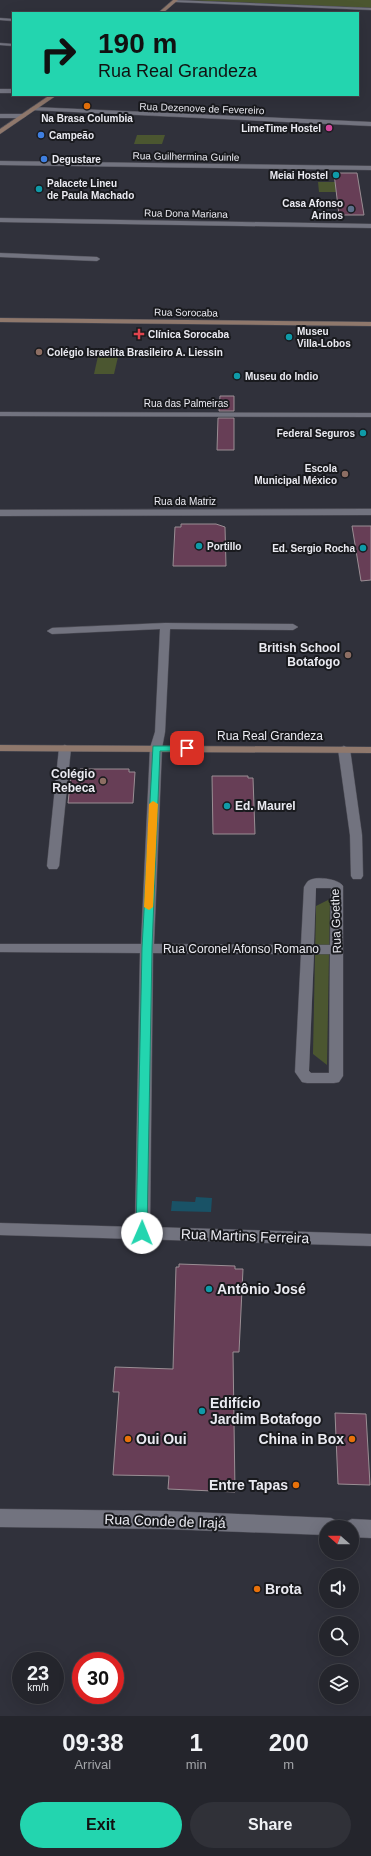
<!DOCTYPE html>
<html lang="en">
<head>
<meta charset="utf-8">
<style>
  body { margin:0; font-family:Helvetica,sans-serif; background:#303138; color:#f1f3f6; height:100vh; display:flex; flex-direction:column; font-size:15px; white-space:nowrap }
  * { box-sizing:border-box; margin:0 }
  p { font-size:13px; color:#a3a5a9 }
  .icon { flex:none; width:22px; height:22px; fill:none; stroke:currentColor; stroke-width:2; stroke-linecap:round; stroke-linejoin:round }
  .map { position:relative; height:1716px; overflow:hidden }
  .drawer { display:flex; flex-direction:column; background:#24252c; flex:1 }
  .drawer>* { flex:none }
  .guide { position:absolute; left:12px; top:12px; width:347px; height:84px; border-radius:0px; box-shadow:0 4px 16px #0002,0 0 0 1px #414248; background:#23d5af; color:#111; overflow:hidden }
  .needle { width:26px; rotate:291deg }
  .buttons { position:absolute; left:319px; top:1520px; display:grid; gap:8px }
  .buttons a { display:grid; place-items:center; width:40px; height:40px; border-radius:50%; background:#24252c; box-shadow:0 4px 16px #0002,0 0 0 1px #414248; font-size:20px }
  .speed { position:absolute; left:12px; top:1652px; display:flex; gap:8px; font-size:20px; font-weight:700; text-align:center }
  .speed>* { display:grid; place-content:center; width:52px; height:52px; border-radius:50%; background:#24252c; box-shadow:0 4px 16px #0002,0 0 0 1px #414248; line-height:1 }
  .speed small { font-size:10px; font-weight:400 }
  .speed .limit { border:6px solid #d22; background:#fff; color:#111 }
  .pin { position:absolute; display:grid; place-items:center; width:34px; height:34px; color:#fff; margin:-17px; border-radius:8px; box-shadow:0 2px 6px #0006 }
  .me { position:absolute; width:44px; margin:-22px; rotate:1deg; stroke-linejoin:round; filter:drop-shadow(0 0 3px #0008) }
  .turn { display:flex; align-items:center; gap:14px; height:84px; padding:0 20px; font-size:18px }
  .turn .icon { width:52px; height:52px; stroke-width:2.5 }
  .turn b { display:block; font-size:28px; line-height:34px }
  .eta { display:flex; justify-content:space-evenly; align-items:center; height:68px; text-align:center }
  .eta b { font-size:24px; font-weight:700; line-height:28px }
  .primary-button { display:flex; gap:8px; margin-top:auto; padding:8px 20px }
  .primary-button a { flex:1; height:46px; border-radius:24px; background:#23d5af; color:#111; font-size:16px; font-weight:700; line-height:46px; text-align:center }
  .primary-button a+a { background:#303138; color:#f1f3f6 }
  .map>svg:first-child { display:block }
</style>
</head>
<body>
<div class="map">
<svg width="371" height="1716" viewBox="0 0 371 1716">
  <rect width="100%" height="100%" fill="#30313b"/>
  <g fill="#4b5630">
    <polygon points="183,0 371,0 371,8"/>
    <polygon points="137,135 165,135 162,144 134,144"/>
    <polygon points="318,182 335,182 336,192 319,192"/>
    <polygon points="98,356 118,357 114,374 94,374"/>
    <polygon points="330,899 327,1065 313,1054 316,906"/>
  </g>
  <polygon fill="#195266" points="196,1197 212,1198 211,1212 171,1211 172,1201 195,1202"/>
  <g fill="#673e56" stroke="#9a8e94">
    <polygon points="334,173 357,173 364,215 339,215"/>
    <polygon points="220,396 234,396 234,411 219,411"/>
    <polygon points="218,418 234,418 234,450 217,450"/>
    <polygon points="181,524 216,524 225,527 226,566 173,566 175,527 181,527"/>
    <polygon points="352,526 371,526 371,580 361,581"/>
    <polygon points="80,769 129,769 129,772 135,772 133,803 68,803 71,775 79,775"/>
    <polygon points="212,776 248,776 248,778 253,778 255,834 213,834"/>
    <polygon points="179,1264 235,1266 235,1269 243,1269 239,1352 233,1352 235,1492 168,1489 169,1476 113,1475 119,1392 113,1392 115,1367 173,1369 176,1267 179,1267"/>
    <polygon points="335,1413 366,1414 370,1485 338,1484"/>
  </g>
  <g fill="none" stroke-linecap="round" stroke-linejoin="round">
    <g stroke="#4f4f58" stroke-width="1">
      <g id="street">
        <polygon points="173,0 371,8 371,10 175,2"/>
        <polygon points="0,18 13,19 13,21 0,20"/>
        <polygon points="0,43 13,44 13,46 0,45"/>
        <rect x="0" y="89" width="13" height="4"/>
        <polygon points="33,107 371,122 371,126 31,110 30,109"/>
        <polygon points="0,114 23,114 26,116 23,118 0,118"/>
        <polygon points="0,161 371,166 371,170 0,165"/>
        <polygon points="0,218 371,224 371,228 0,222"/>
        <polygon points="0,253 97,257 100,259 97,261 0,257"/>
        <polygon points="0,412 371,413 371,417 0,416"/>
        <polygon points="371,509 371,515 0,516 0,510"/>
        <path d="M165,623L293,624L298,627L293,630L170,629L165,732L162,748L154,944L301,945L304,887C306,884 307,881 310,880C317,876 339,879 343,886V1076L339,1082L334,1083H307L302,1082L295,1072L301,954L153,953L150,1227L371,1234V1246L0,1235V1223L135,1227L140,953L0,952V944H141L150,748L155,732L160,629L52,634L47,631L52,628ZM316,888H331L330,945H314ZM314,954H330L329,1073H311L309,1071Z"/>
        <polygon points="65,745 71,748 59,866 57,869 49,869 47,866 59,748"/>
        <polygon points="344,746 350,749 362,835 363,876 361,879 353,879 351,876 350,835 338,749"/>
        <polygon points="0,1509 165,1511 331,1518 337,1521 340,1527 326,1527 326,1535 165,1529 0,1527"/>
        <polygon points="352,1519 371,1520 371,1538 352,1537 352,1527 344,1527 346,1522"/>
      </g>
    </g>
    <g stroke="#4f4f58" stroke-width="1">
      <g id="secondary">
        <polygon points="173,0 178,0 163,13 158,13"/>
        <polygon points="50,95 57,95 0,134 0,129"/>
        <polygon points="0,318 371,322 371,326 0,322"/>
        <polygon points="0,745 371,747 371,753 0,751"/>
      </g>
    </g>
    <use href="#street" fill="#72737f" fill-rule="evenodd"/>
    <use href="#secondary" fill="#8f786c" fill-rule="evenodd"/>
  </g>
  <polygon fill="#23d5af" stroke="#178a72" points="153,746 187,746 191,748 187,751 160,751 152,948 147,1233 146,1237 142,1238 137,1237 136,1233 142,948"/>
  <polygon fill="#f59e0b" points="153,801 158,804 153,907 149,910 144,907 149,804"/>
  <g fill="#e8710a" stroke="#191a1e" stroke-width="1.5">
    <circle cx="87" cy="106" r="4"/>
    <circle cx="128" cy="1439" r="4"/>
    <circle cx="352" cy="1439" r="4"/>
    <circle cx="296" cy="1485" r="4"/>
    <circle cx="257" cy="1589" r="4"/>
  </g>
  <circle fill="#d1479c" stroke="#191a1e" stroke-width="1.5" cx="329" cy="128" r="4"/>
  <g fill="#3f7fe0" stroke="#191a1e" stroke-width="1.5">
    <circle cx="41" cy="135" r="4"/>
    <circle cx="44" cy="159" r="4"/>
  </g>
  <g fill="#0f9aa8" stroke="#191a1e" stroke-width="1.5">
    <circle cx="336" cy="175" r="4"/>
    <circle cx="39" cy="189" r="4"/>
    <circle cx="289" cy="337" r="4"/>
    <circle cx="237" cy="376" r="4"/>
    <circle cx="363" cy="433" r="4"/>
    <circle cx="199" cy="546" r="4"/>
    <circle cx="363" cy="548" r="4"/>
    <circle cx="227" cy="806" r="4"/>
    <circle cx="209" cy="1289" r="4"/>
    <circle cx="202" cy="1411" r="4"/>
  </g>
  <circle fill="#5c6f8a" stroke="#191a1e" stroke-width="1.5" cx="351" cy="209" r="4"/>
  <path fill="#e0444e" stroke="#191a1e" stroke-width="1.5" d="M137 328h4v4h4v4h-4v4h-4v-4h-4v-4h4z"/>
  <g fill="#8d6e63" stroke="#191a1e" stroke-width="1.5">
    <circle cx="39" cy="352" r="4"/>
    <circle cx="345" cy="474" r="4"/>
    <circle cx="348" cy="655" r="4"/>
    <circle cx="103" cy="781" r="4"/>
  </g>
  <g text-anchor="middle" stroke-width="4" stroke-linejoin="round" paint-order="stroke">
    <g font-size="10" fill="#eaeaf1" stroke="#191a1e">
      <text transform="translate(202 108) rotate(2)" y="4">Rua Dezenove de Fevereiro</text>
      <text transform="translate(186 156) rotate(1)" y="4">Rua Guilhermina Guinle</text>
      <text transform="translate(186 213) rotate(1)" y="4">Rua Dona Mariana</text>
      <text transform="translate(186 312) rotate(1)" y="4">Rua Sorocaba</text>
      <text x="186" y="407">Rua das Palmeiras</text>
      <text x="185" y="505">Rua da Matriz</text>
    </g>
    <g font-size="10" font-weight="bold" fill="#eaeaf1" stroke="#191a1e" text-anchor="start">
      <text x="87" y="122" text-anchor="middle">Na Brasa Columbia</text>
      <text x="321" y="132" text-anchor="end">LimeTime Hostel</text>
      <text x="49" y="139">Campeão</text>
      <text x="52" y="163">Degustare</text>
      <text x="328" y="179" text-anchor="end">Meiai Hostel</text>
      <text x="47" y="187">Palacete Lineu<tspan x="47" dy="12">de Paula Machado</tspan></text>
      <text x="343" y="207" text-anchor="end">Casa Afonso<tspan x="343" dy="12">Arinos</tspan></text>
      <text x="297" y="335">Museu<tspan x="297" dy="12">Villa-Lobos</tspan></text>
      <text x="148" y="338">Clínica Sorocaba</text>
      <text x="47" y="356">Colégio Israelita Brasileiro A. Liessin</text>
      <text x="245" y="380">Museu do Indio</text>
      <text x="355" y="437" text-anchor="end">Federal Seguros</text>
      <text x="337" y="472" text-anchor="end">Escola<tspan x="337" dy="12">Municipal México</tspan></text>
      <text x="207" y="550">Portillo</text>
      <text x="355" y="552" text-anchor="end">Ed. Sergio Rocha</text>
    </g>
    <g font-size="12" font-weight="bold" fill="#eaeaf1" stroke="#191a1e" text-anchor="end">
      <text x="340" y="652">British School<tspan x="340" dy="14">Botafogo</tspan></text>
      <text x="95" y="778">Colégio<tspan x="95" dy="14">Rebeca</tspan></text>
      <text x="235" y="810" text-anchor="start">Ed. Maurel</text>
    </g>
    <g font-size="12" fill="#eaeaf1" stroke="#191a1e">
      <text x="270" y="740">Rua Real Grandeza</text>
      <text transform="translate(336 921) rotate(-92)" y="4">Rua Goethe</text>
      <text x="241" y="953">Rua Coronel Afonso Romano</text>
    </g>
    <g font-size="14" fill="#eaeaf1" stroke="#191a1e">
      <text transform="translate(245 1236) rotate(2)" y="5">Rua Martins Ferreira</text>
      <text transform="translate(165 1521) rotate(2)" y="5">Rua Conde de Irajá</text>
    </g>
    <g font-size="14" font-weight="bold" fill="#eaeaf1" stroke="#191a1e" text-anchor="start">
      <text x="217" y="1294">Antônio José</text>
      <text x="210" y="1408">Edifício<tspan x="210" dy="16">Jardim Botafogo</tspan></text>
      <text x="136" y="1444">Oui Oui</text>
      <text x="344" y="1444" text-anchor="end">China in Box</text>
      <text x="288" y="1490" text-anchor="end">Entre Tapas</text>
      <text x="265" y="1594">Brota</text>
    </g>
  </g>
</svg>
<div class="buttons">
<a><svg class="needle" viewBox="-14 -14 28 28"><path d="M0-13l5 13h-10z" fill="#e53935"/><path d="M0 13l5-13h-10z" fill="#a3a5a9"/></svg></a>
<a><svg class="icon" aria-label="sound" viewBox="0 0 24 24"><path d="M4 9h4l5-4v14l-5-4H4zM17 9q2 3 0 6"/></svg></a>
<a><svg class="icon" aria-label="search" viewBox="0 0 24 24"><circle cx="10" cy="10" r="6"/><path d="M15 15l6 6"/></svg></a>
<a><svg class="icon" aria-label="layers" viewBox="0 0 24 24"><path d="M12 4l9 5-9 5-9-5zM3 14l9 5 9-5"/></svg></a>
</div>
<div class="speed"><div>23<small>km/h</small></div><div class="limit">30</div></div>
<div class="pin" style="left:187px;top:748px;background:#d93025"><svg class="icon" aria-label="arrive" viewBox="0 0 24 24"><path d="M6 21V4h12l-3 4 3 4H6"/></svg></div>
<svg class="me" style="left:142px;top:1233px" viewBox="-20 -20 40 40"><circle r="19" fill="#fff"/><path d="M0-13L10 11 0 6-10 11z" fill="#23d5af"/></svg>
<div class="guide">
<div class="turn"><svg class="icon" aria-label="right" viewBox="0 0 24 24"><path d="M7 20v-9h11M14 6l5 5-5 5"/></svg><div><b>190 m</b>Rua Real Grandeza</div></div>
</div>
</div>
<section class="drawer">
<div class="eta">
<div><b>09:38</b><p>Arrival</p></div>
<div><b>1</b><p>min</p></div>
<div><b>200</b><p>m</p></div>
</div>
<div class="primary-button"><a>Exit</a><a>Share</a></div>
</section>
</body>
</html>
